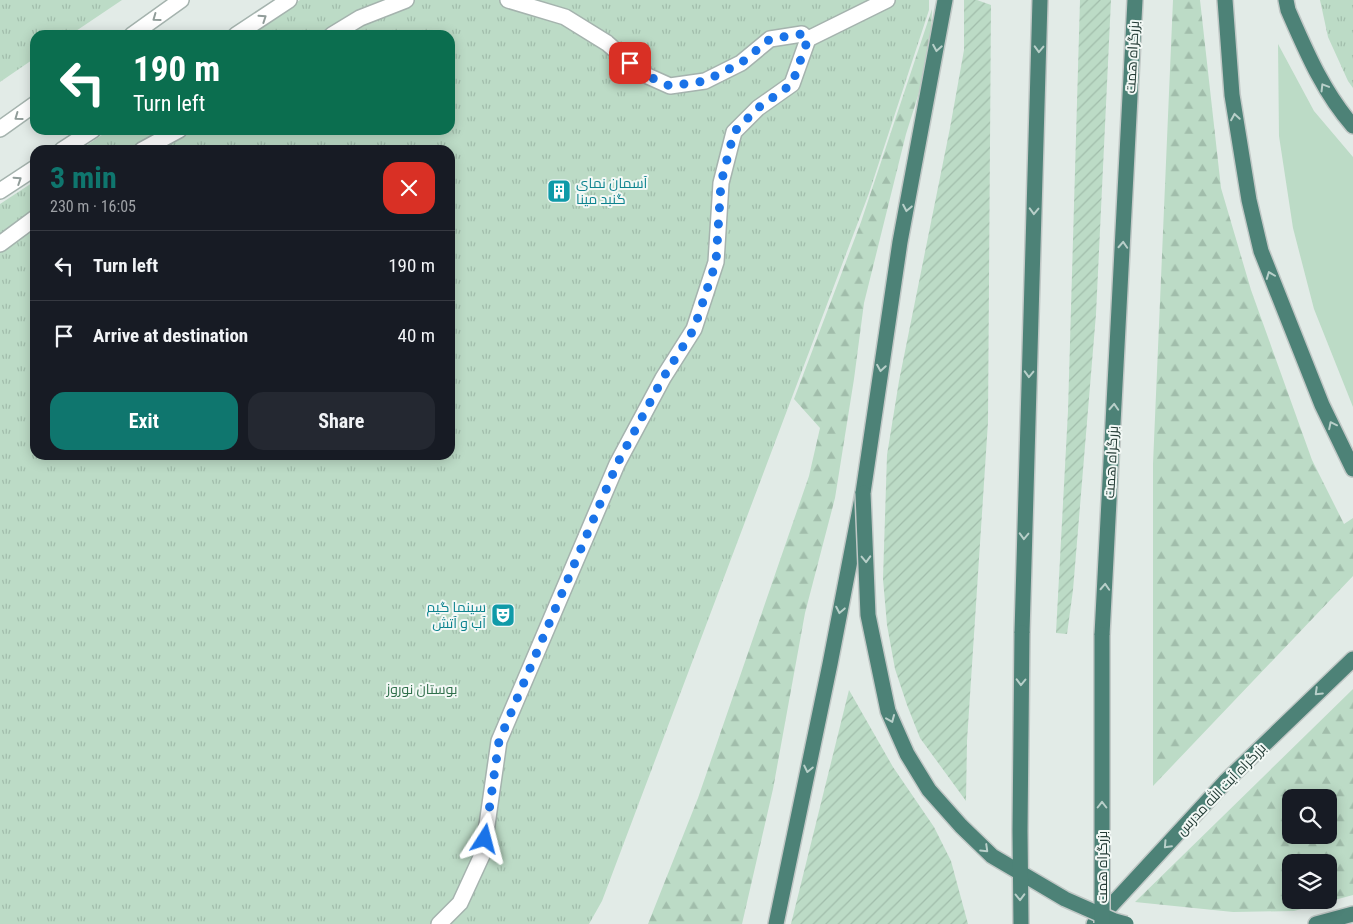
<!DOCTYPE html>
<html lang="en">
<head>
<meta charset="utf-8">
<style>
  body { margin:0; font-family:"Roboto Condensed",Cairo,sans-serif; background:#242831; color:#f1f3f6; height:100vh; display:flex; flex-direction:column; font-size:19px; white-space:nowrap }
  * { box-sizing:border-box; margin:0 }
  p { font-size:16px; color:#9ea1a6 }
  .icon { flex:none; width:28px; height:28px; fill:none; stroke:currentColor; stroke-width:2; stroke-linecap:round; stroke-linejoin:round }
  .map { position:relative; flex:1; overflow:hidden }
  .side { position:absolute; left:30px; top:145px; width:425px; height:315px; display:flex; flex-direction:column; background:#171b24; border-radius:15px; box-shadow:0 2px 12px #0003 }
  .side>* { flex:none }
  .guide { position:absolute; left:30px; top:30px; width:425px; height:105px; border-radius:15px; box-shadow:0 2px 12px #0003; background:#0b6e4f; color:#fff; overflow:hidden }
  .tools { position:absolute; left:1282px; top:789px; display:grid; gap:10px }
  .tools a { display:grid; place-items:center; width:55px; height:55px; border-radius:10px; background:#171b24; box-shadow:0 2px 12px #0003; font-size:25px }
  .pin { position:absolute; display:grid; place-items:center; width:42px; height:42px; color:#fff; margin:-21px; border-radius:10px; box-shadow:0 2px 8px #0006 }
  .me { position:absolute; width:55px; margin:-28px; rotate:9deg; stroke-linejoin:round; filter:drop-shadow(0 0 4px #0008) }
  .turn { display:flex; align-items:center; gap:18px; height:105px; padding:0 20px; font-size:22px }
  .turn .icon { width:65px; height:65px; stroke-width:2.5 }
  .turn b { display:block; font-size:35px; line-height:42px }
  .round { display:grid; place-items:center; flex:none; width:52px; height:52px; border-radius:15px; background:#242831 }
  .head { display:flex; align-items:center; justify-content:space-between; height:85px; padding:0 20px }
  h1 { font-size:30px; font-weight:700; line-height:38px; color:#0f766e }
  .cta { display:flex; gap:10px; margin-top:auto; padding:10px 20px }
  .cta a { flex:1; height:58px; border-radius:15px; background:#0f766e; color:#fff; font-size:20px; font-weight:700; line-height:58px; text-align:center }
  .cta a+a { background:#242831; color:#f1f3f6 }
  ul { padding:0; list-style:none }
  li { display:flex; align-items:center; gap:15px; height:70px; padding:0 20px; border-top:1px solid #363941 }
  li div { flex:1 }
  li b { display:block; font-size:19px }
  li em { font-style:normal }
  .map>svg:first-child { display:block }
</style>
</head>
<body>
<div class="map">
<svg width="1353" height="924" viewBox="0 0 1353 924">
  <defs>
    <pattern id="forest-firs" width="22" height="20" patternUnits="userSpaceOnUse" patternTransform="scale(1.25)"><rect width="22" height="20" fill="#bcdbc6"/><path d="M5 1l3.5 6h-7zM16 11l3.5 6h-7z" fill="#a1bdab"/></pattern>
    <pattern id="park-tufts" width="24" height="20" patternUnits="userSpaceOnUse" patternTransform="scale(1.25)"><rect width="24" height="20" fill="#bcdbc6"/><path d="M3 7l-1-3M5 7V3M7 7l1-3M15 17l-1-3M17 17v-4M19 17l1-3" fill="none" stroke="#a1bdab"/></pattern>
    <pattern id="garden-furrows" width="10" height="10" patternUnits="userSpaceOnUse" patternTransform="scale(1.25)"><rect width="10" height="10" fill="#bcdbc6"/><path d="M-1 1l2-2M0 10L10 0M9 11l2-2" fill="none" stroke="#a1bdab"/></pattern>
  </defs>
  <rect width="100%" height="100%" fill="#e2ebe7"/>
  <polygon fill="#bcdbc6" points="1278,44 1314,111 1353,157 1353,407 1314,309 1293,228 1279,136"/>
  <g fill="url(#forest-firs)" fill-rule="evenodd">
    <polygon points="1173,0 1200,0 1221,188 1251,290 1312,460 1344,524 1353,518 1353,576 1153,786 1153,464"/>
    <polygon points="932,9 930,62 921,86 906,134 864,303 854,379 835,498 805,613 773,789 742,924 648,924 698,798 809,476 820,428 794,399 861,222"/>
    <path d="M1353,689V895L1294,911L1233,912L1135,902ZM1291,798H1329V835H1291ZM1291,862H1329V900H1291Z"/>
  </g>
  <g fill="url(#park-tufts)">
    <polygon points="0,0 122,0 70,35 35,35 35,58 0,82"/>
    <polygon points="300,0 929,0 929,10 869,193 602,901 589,924 0,924 0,204 35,181 35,455 450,455 450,150 80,150 109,130 450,130 450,35 249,35"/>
    <polygon points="1320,0 1353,0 1353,88 1348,81 1328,37"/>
  </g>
  <g fill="url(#garden-furrows)">
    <polygon points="964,0 977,0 991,5 988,422 967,741 966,801 920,738 907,705 895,669 887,625 883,579 887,455 899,381 950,128 964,50"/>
    <polygon points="1080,0 1111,0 1096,314 1073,590 1067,634 1056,633 1068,411"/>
    <polygon points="849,690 893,767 934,827 951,861 968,924 791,924"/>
  </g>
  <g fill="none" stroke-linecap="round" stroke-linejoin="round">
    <g stroke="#a5b3ae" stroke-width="18">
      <g id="service">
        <polyline points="132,35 181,0"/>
        <polyline points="236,35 289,0"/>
        <polyline points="0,129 35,104"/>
        <polyline points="62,150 93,130"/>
        <polyline points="0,191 35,168"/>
      </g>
    </g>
    <g stroke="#a5b3ae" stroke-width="18">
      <g id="pedestrian">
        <polyline points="508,0 565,17 607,43 641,73 670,86 705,81 741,63 770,39 802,34 808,39"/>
        <polyline points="332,35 360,18 406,0"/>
        <polyline points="808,39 887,0"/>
        <polyline points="142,150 179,130"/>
        <polyline points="0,244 35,218"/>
        <polyline points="439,924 460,903 483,853 499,741 617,464 663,378 694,329 716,262 721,183 734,132 758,108 792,84 808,39"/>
      </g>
    </g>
    <g stroke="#c1c8c6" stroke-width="18">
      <g id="trunk">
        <polyline points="1225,0 1232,95 1249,200 1261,251 1322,405 1353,469"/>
        <path d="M1286,0L1288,10C1306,51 1323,92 1353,126"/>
        <polyline points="1022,633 1040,0"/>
        <polyline points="1102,635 1135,0"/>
        <polyline points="776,924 830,664 863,493 900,242 945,0"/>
        <polyline points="1094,924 1225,782 1353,659"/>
        <polyline points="1316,924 1353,914"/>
      </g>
    </g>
    <use href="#service" stroke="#fff" stroke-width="15"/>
    <use href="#pedestrian" stroke="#fff" stroke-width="15"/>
    <use href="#trunk" stroke="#4d8277" stroke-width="15"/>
    <g stroke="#c1c8c6" stroke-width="18" stroke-linecap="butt">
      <g id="trunk-bridge">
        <polyline points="863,493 868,615 888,711 907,754 929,790 961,826 992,856 1065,899 1115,921 1126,924"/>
        <polyline points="1102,635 1102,923"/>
        <polyline points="1021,924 1020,831 1022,633"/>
      </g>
    </g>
    <use href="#trunk-bridge" stroke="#4d8277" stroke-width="15"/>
  </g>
  <defs><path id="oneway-chevron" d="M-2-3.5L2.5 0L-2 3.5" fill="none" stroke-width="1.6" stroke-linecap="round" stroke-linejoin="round" transform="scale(1.25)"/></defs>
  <g stroke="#919d9a">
    <use href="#oneway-chevron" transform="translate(156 18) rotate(144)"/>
    <use href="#oneway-chevron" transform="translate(263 18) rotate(-34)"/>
    <use href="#oneway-chevron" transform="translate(18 117) rotate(144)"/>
    <use href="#oneway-chevron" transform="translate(18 180) rotate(-33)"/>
  </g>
  <g stroke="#b8cfc9">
    <use href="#oneway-chevron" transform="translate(937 48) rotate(100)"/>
    <use href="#oneway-chevron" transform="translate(1039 49) rotate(92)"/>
    <use href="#oneway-chevron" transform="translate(1324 87) rotate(-121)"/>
    <use href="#oneway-chevron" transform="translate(1235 117) rotate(-99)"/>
    <use href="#oneway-chevron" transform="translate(907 208) rotate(101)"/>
    <use href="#oneway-chevron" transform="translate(1034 211) rotate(92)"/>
    <use href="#oneway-chevron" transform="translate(1123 245) rotate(-87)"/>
    <use href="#oneway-chevron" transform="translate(1270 275) rotate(-111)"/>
    <use href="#oneway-chevron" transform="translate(881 368) rotate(99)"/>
    <use href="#oneway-chevron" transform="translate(1029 374) rotate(92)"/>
    <use href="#oneway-chevron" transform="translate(1114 407) rotate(-87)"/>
    <use href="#oneway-chevron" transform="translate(1332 425) rotate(-116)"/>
    <use href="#oneway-chevron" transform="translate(1024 536) rotate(92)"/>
    <use href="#oneway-chevron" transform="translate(866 559) rotate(88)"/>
    <use href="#oneway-chevron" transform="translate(1105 587) rotate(-87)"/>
    <use href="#oneway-chevron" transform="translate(840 610) rotate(101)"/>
    <use href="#oneway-chevron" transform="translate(1021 682) rotate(91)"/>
    <use href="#oneway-chevron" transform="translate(1318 692) rotate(136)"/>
    <use href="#oneway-chevron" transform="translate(891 719) rotate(67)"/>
    <use href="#oneway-chevron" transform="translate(808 769) rotate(102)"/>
    <use href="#oneway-chevron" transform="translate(1102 805) rotate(-90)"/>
    <use href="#oneway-chevron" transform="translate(1167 845) rotate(133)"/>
    <use href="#oneway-chevron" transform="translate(985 849) rotate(44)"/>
    <use href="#oneway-chevron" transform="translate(1020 897) rotate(89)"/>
  </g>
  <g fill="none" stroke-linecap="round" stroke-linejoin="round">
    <polyline stroke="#1a73e8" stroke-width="9" stroke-dasharray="0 16.2" points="485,839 499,741 617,464 663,378 694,329 716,262 721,183 734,132 758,108 792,84 808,39 802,34 770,39 741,63 705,81 670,86 641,73 630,63"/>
  </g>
  <defs>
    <g id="building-square" transform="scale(1.25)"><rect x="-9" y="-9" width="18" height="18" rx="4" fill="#0f9aa8" stroke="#f2f8f5"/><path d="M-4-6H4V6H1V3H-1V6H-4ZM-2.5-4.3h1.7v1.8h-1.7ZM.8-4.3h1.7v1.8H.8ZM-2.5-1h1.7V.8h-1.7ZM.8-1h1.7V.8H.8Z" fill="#fff"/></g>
    <g id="theatre-square" transform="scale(1.25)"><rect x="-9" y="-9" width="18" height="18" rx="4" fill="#0f9aa8" stroke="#f2f8f5"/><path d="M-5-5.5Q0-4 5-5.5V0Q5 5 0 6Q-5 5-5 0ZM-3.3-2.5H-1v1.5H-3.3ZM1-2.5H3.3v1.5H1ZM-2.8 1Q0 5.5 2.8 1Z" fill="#fff"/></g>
  </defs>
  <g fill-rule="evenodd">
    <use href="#building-square" x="559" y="191"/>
    <use href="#theatre-square" x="503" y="615"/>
  </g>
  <g text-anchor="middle" stroke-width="4" stroke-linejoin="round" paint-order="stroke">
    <g font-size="14" fill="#233b35" stroke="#f2f8f5">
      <text transform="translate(1132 57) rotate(-87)" y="5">بزرگراه همت</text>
      <text transform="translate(1111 462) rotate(-87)" y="5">بزرگراه همت</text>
      <text transform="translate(1221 789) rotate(-46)" y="5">بزرگراه آیت الله مدرس</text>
      <text transform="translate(1102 867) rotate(-90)" y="5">بزرگراه همت</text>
    </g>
    <g font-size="14" fill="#0d838f" stroke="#f2f8f5" text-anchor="start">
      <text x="576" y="188">آسمان نمای<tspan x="576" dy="16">گنبد مینا</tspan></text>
      <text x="486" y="612" text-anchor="end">سینما گیم<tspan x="486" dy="16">آب و آتش</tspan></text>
    </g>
    <g font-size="14" fill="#306f4b" stroke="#f2f8f5">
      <text x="422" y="694">بوستان نوروز</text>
    </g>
  </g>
</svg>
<div class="tools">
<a><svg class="icon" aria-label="search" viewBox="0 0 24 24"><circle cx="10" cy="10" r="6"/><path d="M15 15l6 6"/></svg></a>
<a><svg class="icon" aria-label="layers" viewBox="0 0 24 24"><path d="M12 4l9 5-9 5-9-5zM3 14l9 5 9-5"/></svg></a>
</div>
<div class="pin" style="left:630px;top:63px;background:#d93025"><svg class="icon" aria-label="arrive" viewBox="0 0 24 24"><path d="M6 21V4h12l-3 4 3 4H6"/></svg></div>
<svg class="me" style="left:485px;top:839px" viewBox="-20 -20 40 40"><path d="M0-17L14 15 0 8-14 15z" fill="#1a73e8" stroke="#fff" stroke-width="4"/></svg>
<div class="guide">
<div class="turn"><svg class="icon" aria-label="left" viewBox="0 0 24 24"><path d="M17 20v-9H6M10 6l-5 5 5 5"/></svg><div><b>190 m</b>Turn left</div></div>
</div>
<section class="side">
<div class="head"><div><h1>3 min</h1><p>230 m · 16:05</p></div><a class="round" style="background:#d93025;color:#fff"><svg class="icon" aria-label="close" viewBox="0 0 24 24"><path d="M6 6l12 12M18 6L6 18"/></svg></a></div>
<ul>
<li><svg class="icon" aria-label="left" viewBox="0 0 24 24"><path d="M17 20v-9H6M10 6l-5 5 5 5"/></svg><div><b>Turn left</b></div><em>190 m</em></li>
<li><svg class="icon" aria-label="arrive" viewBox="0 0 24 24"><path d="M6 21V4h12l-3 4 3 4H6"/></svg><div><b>Arrive at destination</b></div><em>40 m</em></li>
</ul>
<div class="cta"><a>Exit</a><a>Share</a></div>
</section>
</div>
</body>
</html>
